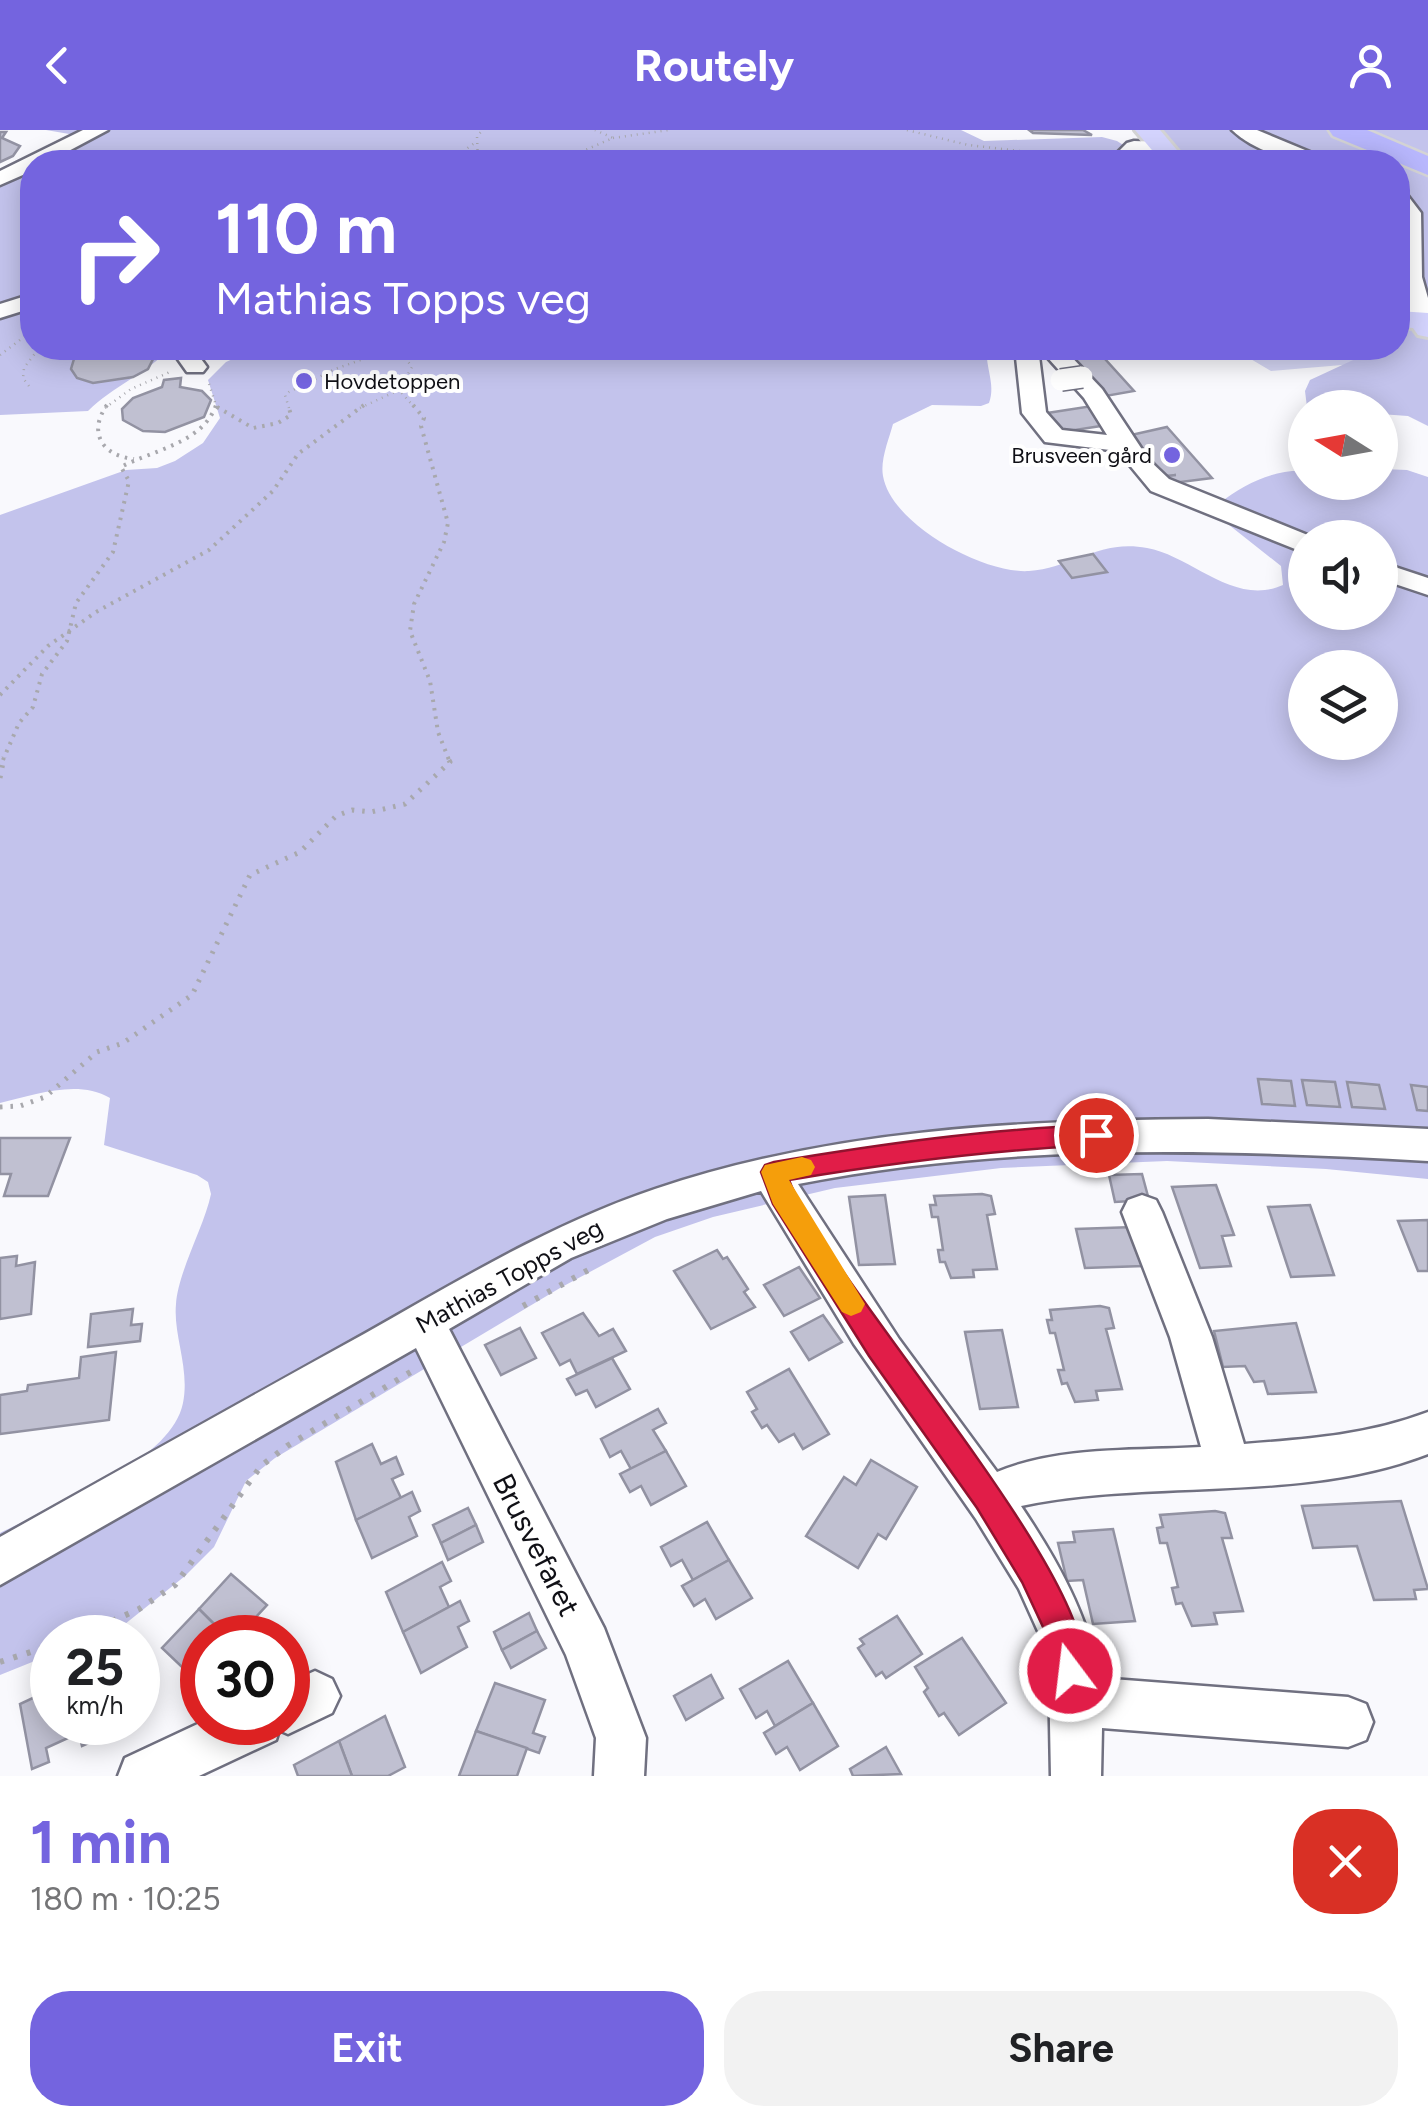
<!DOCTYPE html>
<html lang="en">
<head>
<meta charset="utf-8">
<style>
  body { margin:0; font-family:Figtree,sans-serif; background:#f2f2f2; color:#202124; height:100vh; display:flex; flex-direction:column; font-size:38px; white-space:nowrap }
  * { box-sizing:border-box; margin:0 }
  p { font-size:32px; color:#757577 }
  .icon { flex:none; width:55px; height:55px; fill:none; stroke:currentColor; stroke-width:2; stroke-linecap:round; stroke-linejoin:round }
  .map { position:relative; height:1646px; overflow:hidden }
  .drawer { display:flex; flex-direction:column; background:#fff; flex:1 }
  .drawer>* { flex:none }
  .top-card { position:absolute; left:20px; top:20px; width:1390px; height:210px; border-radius:40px; box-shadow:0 5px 25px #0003; background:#7464df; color:#fff; overflow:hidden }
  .needle { width:65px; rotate:281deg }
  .fabs { position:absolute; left:1288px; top:260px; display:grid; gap:20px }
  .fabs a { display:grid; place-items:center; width:110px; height:110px; border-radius:50%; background:#fff; box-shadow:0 5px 25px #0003; font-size:50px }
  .speed { position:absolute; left:30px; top:1485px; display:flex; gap:20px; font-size:50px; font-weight:700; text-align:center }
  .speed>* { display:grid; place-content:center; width:130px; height:130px; border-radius:50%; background:#fff; box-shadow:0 5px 25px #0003; line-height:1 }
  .speed small { font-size:25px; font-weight:400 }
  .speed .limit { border:15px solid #d22; background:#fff; color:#111 }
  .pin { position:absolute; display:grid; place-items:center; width:85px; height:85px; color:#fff; margin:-42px; border:5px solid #fff; border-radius:50%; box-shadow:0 2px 10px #0007 }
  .me { position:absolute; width:110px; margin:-55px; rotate:345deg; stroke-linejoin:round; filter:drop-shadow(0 0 8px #0008) }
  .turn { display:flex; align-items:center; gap:35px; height:210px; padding:0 30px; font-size:45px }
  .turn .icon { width:130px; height:130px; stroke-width:2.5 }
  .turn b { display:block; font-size:70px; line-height:85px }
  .round { display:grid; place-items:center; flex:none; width:105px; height:105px; border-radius:40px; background:#f2f2f2 }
  .summary { display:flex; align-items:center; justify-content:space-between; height:170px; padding:0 30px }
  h1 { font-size:60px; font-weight:700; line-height:75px; color:#7464df }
  .action { display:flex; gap:20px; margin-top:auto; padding:20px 30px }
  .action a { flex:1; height:115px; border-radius:40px; background:#7464df; color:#fff; font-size:40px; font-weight:700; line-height:115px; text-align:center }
  .action a+a { background:#f2f2f2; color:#202124 }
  header { display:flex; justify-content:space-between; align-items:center; height:130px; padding:0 30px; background:#7464df; color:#fff; font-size:45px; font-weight:700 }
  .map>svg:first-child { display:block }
</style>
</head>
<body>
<header><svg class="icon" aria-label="back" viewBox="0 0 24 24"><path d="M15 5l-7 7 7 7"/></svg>Routely<svg class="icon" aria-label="person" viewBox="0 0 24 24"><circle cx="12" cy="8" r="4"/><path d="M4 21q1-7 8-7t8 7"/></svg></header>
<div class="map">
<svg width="1428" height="1646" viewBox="0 0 1428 1646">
  <rect width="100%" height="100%" fill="#f9f9fd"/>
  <polygon fill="#d4d5f3" points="1232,218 1398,218 1418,237 1342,235 1271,241"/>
  <g fill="#c3c3ec" fill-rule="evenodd">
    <path d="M46,0H961L984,11L1102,7L1117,11L1146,30L32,32V218H170C145,245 113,256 88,281L0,285V39L16,36L81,6Z"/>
    <polygon points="1163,0 1428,0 1428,296 1408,286 1380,284 1380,278 1307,277 1305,261 1310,250 1379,218 1398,218 1398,32 1182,32"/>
    <path d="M257,218H987C985,238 996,254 989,273L981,276L932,275L893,294C889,309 880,330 883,346C891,394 983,444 1029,441C1073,438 1099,409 1147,418C1192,426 1234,477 1283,455L1281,436L1219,387L1220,373C1244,354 1275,339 1305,341V352H1380L1382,339L1407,340L1428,347V1049L1326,1039L1167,1031L1001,1038L835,1058L713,1087L655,1107L560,1158L275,1328L246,1351L214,1417L185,1446L120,1498L96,1507L52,1508V1524L0,1545V1403C51,1377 171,1333 183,1273C190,1238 173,1205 176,1174C178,1142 204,1097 211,1064L208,1052L197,1045L104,1015L110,968C77,949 35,965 0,973V385L126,340L157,338L175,331L203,313L220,288L208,250L226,232ZM1305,408H1380V482H1305ZM1305,538H1380V612H1305Z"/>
  </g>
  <g fill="#c0c0d1" stroke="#9292a2" stroke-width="2.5">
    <polygon points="1029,0 1083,0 1092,5 1033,3"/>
    <polygon points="0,2 6,2 2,8 20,16 13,26 0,32"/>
    <polygon points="94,218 145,218 153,229 148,239 133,247 93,253 77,248 71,239 74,229"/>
    <polygon points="1057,218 1095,218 1134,261 1100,267"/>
    <polygon points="181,248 180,257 202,261 211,270 204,287 165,302 143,301 123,290 122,279 133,268 162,257 164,250"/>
    <polygon points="1092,276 1107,295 1056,303 1041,284"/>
    <polygon points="1167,297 1212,348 1173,353 1167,346 1176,345 1165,346 1131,305"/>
    <polygon points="1093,424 1107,442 1072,448 1059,431"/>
    <polygon points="1258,949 1291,951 1295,976 1262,974"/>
    <polygon points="1302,950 1335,952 1340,977 1307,975"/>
    <polygon points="1347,952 1379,955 1385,979 1352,977"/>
    <polygon points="1411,955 1428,957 1428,981 1417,980"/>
    <polygon points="0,1008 70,1008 48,1066 4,1066 11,1044 0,1044"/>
    <polygon points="1142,1044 1149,1070 1115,1072 1109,1045"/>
    <polygon points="1216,1055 1234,1105 1222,1106 1231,1136 1200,1138 1172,1057"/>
    <polygon points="982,1064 991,1066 995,1084 987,1085 997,1139 973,1140 974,1147 951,1148 945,1132 940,1132 938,1120 943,1120 938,1087 932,1087 930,1075 936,1075 934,1066"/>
    <polygon points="885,1065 895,1134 859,1135 849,1067"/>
    <polygon points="1310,1075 1334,1145 1291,1147 1268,1077"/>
    <polygon points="1428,1090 1428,1141 1418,1141 1398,1091"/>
    <polygon points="1134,1097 1143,1136 1085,1138 1076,1099"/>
    <polygon points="717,1120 723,1129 727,1127 748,1159 744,1162 755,1177 711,1199 674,1141"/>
    <polygon points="17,1126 16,1136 35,1132 31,1184 0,1189 0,1128"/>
    <polygon points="799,1137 820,1168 784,1186 764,1155"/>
    <polygon points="1100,1176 1109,1178 1114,1198 1106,1199 1122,1259 1096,1261 1098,1270 1075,1272 1067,1253 1062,1254 1058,1240 1064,1240 1055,1203 1050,1203 1047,1190 1052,1190 1050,1180"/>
    <polygon points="133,1179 131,1195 142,1194 140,1211 88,1217 91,1184"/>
    <polygon points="583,1183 599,1206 613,1199 626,1221 577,1244 570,1230 560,1235 542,1203"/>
    <polygon points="823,1185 842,1212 809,1230 791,1202"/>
    <polygon points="1296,1193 1316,1262 1268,1264 1264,1251 1254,1252 1245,1236 1223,1237 1214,1201"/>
    <polygon points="520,1198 536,1228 501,1245 485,1215"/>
    <polygon points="1002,1200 1018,1277 980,1279 965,1202"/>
    <polygon points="116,1222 109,1290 0,1304 0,1265 27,1261 28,1255 79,1248 81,1227"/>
    <polygon points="612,1228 630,1259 596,1277 587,1260 576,1265 567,1249"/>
    <polygon points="789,1239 829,1304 803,1319 794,1304 779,1312 767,1295 762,1298 752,1282 757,1279 747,1262"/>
    <polygon points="658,1279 666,1293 653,1300 666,1321 631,1339 621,1321 610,1327 601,1309"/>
    <polygon points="372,1314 381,1334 396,1327 403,1344 392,1349 401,1368 356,1390 336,1332"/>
    <polygon points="666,1321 686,1356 651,1375 641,1356 630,1362 620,1344"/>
    <polygon points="871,1330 917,1357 886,1409 878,1404 858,1438 806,1406 844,1347 856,1355"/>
    <polygon points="412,1362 420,1381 409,1387 417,1406 372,1428 356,1390"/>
    <polygon points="1401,1371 1428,1459 1414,1460 1416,1469 1374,1470 1357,1416 1313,1418 1302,1376"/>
    <polygon points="468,1378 476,1395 441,1413 433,1395"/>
    <polygon points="1215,1381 1225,1383 1232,1408 1222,1408 1243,1481 1214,1483 1217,1494 1192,1496 1182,1473 1176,1474 1172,1458 1178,1457 1167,1413 1160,1413 1157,1398 1163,1397 1160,1385"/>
    <polygon points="707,1392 729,1430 693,1450 682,1430 671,1436 661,1417"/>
    <polygon points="476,1395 483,1412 448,1430 441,1413"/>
    <polygon points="1113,1399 1135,1491 1093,1494 1083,1450 1067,1451 1058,1413 1075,1412 1073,1402"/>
    <polygon points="729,1430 752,1468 716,1489 705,1469 694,1476 682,1456"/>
    <polygon points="442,1432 451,1451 440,1457 449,1477 403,1502 386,1462"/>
    <polygon points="231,1444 267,1475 244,1500 253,1508 228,1508 199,1479"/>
    <polygon points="460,1471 469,1491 458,1497 467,1517 421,1543 403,1502"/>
    <polygon points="199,1479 228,1508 202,1508 202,1556 162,1518"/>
    <polygon points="529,1483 537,1501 502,1520 494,1502"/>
    <polygon points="897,1486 922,1524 886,1548 882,1542 876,1546 858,1518 864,1514 860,1509"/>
    <polygon points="537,1501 546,1518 511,1538 502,1520"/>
    <polygon points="962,1508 1006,1573 959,1605 944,1583 939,1586 924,1562 928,1558 915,1537"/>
    <polygon points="788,1531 813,1573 775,1596 767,1581 756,1588 740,1559"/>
    <polygon points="711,1545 723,1568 686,1590 674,1566"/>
    <polygon points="495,1553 545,1570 533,1603 545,1607 539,1623 476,1601"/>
    <polygon points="52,1559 52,1592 76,1592 79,1603 46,1618 49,1632 32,1639 20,1574"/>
    <polygon points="813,1573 838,1616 800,1640 787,1617 776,1624 764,1603"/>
    <polygon points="385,1586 405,1637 388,1646 352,1646 339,1611"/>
    <polygon points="76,1592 102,1592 95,1596 98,1609 82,1616"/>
    <polygon points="476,1601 527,1618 517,1646 459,1646"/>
    <polygon points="339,1611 352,1646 298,1646 294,1635"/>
    <polygon points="886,1617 901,1644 853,1646 850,1639"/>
  </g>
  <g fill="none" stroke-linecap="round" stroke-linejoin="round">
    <g stroke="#707080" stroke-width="5">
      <g id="minor">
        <polygon points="83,0 108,0 48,32 32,32 32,41 0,55 0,41"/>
        <path d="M1232,0H1257L1334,32C1300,34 1257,24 1232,0Z"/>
        <polygon points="1134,11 1161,12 1171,18 1161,24 1139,23 1129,32 1108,32 1127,13"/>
        <polygon points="1398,60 1405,62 1421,83 1422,147 1428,168 1428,196 1423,197 1412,190 1400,147"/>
        <polygon points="32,164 32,178 0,188 0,174"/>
        <polygon points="170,218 193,218 207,237 203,242 187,242"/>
        <polygon points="1015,218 1038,218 1046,282 1062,300 1107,305 1084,268 1039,218 1063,218 1102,259 1149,330 1169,349 1315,408 1305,408 1305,421 1295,419 1151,361 1118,321 1045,312 1022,283"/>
        <polygon points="1380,432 1428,448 1428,465 1380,449"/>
        <path d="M1208,989L1428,999V1031C1216,1019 1007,1013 798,1054L899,1209L997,1342C1059,1316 1135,1321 1201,1317L1170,1207L1122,1082L1128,1070L1142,1065L1156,1070L1162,1082L1212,1207L1244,1314C1309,1309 1367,1305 1428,1282V1324C1299,1374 1155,1348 1021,1376C1056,1428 1089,1486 1099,1548L1348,1567L1366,1574L1373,1592L1366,1610L1348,1617L1102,1598L1101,1646H1051L1049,1543L1042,1510L1019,1459L976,1389L854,1214L761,1061L667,1089L571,1128L449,1199L604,1498L646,1608L644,1646H594L596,1608L566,1525L416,1218L0,1455V1407C121,1339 242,1271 364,1204C458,1151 551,1094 655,1059C833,999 1021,990 1208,989Z"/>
        <polygon points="315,1541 332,1549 340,1566 332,1583 288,1604 279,1600 276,1610 199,1646 118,1646 125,1628 202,1592 288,1592 288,1553"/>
      </g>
    </g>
    <g stroke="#d4d4d5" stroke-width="6">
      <g id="major">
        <polygon points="1135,0 1160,0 1187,32 1162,32"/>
        <polygon points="1398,181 1428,183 1428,207 1418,205 1413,198 1398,197"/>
      </g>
    </g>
    <g stroke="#d4d4d5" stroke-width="5">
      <polygon id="highway" points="1329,0 1367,0 1428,26 1428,45 1333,6"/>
    </g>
    <g stroke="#a8a8ad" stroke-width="2.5" stroke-dasharray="1 5" stroke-linecap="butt">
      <polyline points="907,0 968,15 1020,21 1039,32"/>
      <polyline points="613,8 669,0"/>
      <polyline points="448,32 476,12"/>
      <polyline points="478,32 477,6 483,0"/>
      <polyline points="568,32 569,27 613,8 595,0"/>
      <polyline points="398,218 412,237 399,260 415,278"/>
      <polyline points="0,225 32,201"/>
      <polyline points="215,226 267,218"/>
      <polyline points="209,254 217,278"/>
      <polyline points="29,256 23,248 24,238 39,218"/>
      <polyline points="105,278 131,259 170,242"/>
      <polyline points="289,278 285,265 289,262 335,239 395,218"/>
      <polyline points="360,278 399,260"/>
    </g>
    <g stroke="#a8a8ad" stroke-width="4" stroke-dasharray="2.5 6" stroke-linecap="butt">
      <path d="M107,275C87,303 103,326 134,329"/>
      <polyline points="413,275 424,288 421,296 448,393 444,412 414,474 410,501 430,551 438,602 449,630"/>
      <polyline points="217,277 253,298 278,293 291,285 288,275"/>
      <polyline points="0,565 48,516 96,482 209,420 273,361 298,324 364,275"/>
      <path d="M3,630L19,593L33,577L42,544L67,511L76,473L113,422L129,351L121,337C153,320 203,313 216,275"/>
    </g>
    <g stroke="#a8a8ad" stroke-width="5" stroke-dasharray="2.5 8" stroke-linecap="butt">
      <polyline points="0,648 4,627"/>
      <polyline points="0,977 20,976 45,967 97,922 123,913 192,865 250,745 300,722 336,686 352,680 371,682 405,674 450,632 447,627"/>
    </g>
    <g stroke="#a8a8ad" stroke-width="6" stroke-dasharray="4 10" stroke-linecap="butt">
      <polyline points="523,1176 592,1138"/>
      <polyline points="74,1508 139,1479 175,1455 261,1336 287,1316 414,1240"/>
      <polyline points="0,1532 52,1515"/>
    </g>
    <use href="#minor" fill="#fff" fill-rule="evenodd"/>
    <use href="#major" fill="#d4d4fe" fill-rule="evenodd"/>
    <use href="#highway" fill="#b8b7fd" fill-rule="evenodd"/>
    <g stroke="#707080" stroke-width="24" stroke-linecap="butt">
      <polyline id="minor-bridge" points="1061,250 1082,247"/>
    </g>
    <use href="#minor-bridge" stroke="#fff" stroke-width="21"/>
  </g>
  <path fill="#e11d48" stroke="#92132f" stroke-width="2.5" d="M1096,995L1105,998L1109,1005L1105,1012L1096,1015C993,1020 891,1033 789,1050C826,1151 1117,1467 1081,1552L1070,1557L1059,1552L1050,1512L1022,1452L977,1378L869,1226L773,1074L761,1042L765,1035L774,1032C881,1014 988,999 1096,995Z"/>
  <polygon fill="#f59e0b" points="802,1027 811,1030 815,1037 811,1045 789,1050 865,1174 861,1182 851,1186 842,1182 773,1074 761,1042 765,1035"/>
  <g fill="#7464df" stroke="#fff" stroke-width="4">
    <circle cx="304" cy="251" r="10"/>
    <circle cx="1172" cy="325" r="10"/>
  </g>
  <g text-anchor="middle" stroke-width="8" stroke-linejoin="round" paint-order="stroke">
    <g font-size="22" fill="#101016" stroke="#fff" text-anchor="start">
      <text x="324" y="259">Hovdetoppen</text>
      <text x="1152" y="333" text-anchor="end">Brusveen gård</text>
    </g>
    <g font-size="25" fill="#101016" stroke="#fff">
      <text transform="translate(509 1146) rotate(-29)" y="9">Mathias Topps veg</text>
    </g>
    <g font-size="30" fill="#101016" stroke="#fff">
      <text transform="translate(536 1415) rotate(63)" y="10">Brusvefaret</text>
    </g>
  </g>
</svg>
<div class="fabs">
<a><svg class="needle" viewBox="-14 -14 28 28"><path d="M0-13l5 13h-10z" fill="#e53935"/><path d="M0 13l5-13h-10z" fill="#757577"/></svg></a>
<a><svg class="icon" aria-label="sound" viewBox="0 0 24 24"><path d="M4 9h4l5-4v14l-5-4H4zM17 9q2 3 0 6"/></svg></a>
<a><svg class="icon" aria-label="layers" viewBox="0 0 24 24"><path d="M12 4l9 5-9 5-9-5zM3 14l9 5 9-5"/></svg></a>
</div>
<div class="speed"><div>25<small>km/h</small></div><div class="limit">30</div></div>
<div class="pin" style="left:1096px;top:1005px;background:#d93025"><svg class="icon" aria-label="arrive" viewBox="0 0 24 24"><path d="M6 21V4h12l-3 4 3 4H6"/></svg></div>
<svg class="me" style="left:1070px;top:1541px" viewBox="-20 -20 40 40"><circle r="17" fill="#e11d48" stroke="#fff" stroke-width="3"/><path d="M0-11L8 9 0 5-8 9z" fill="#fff"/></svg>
<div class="top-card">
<div class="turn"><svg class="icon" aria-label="right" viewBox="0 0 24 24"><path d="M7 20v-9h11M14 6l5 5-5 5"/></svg><div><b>110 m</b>Mathias Topps veg</div></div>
</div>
</div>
<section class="drawer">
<div class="summary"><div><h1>1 min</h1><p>180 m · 10:25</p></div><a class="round" style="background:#d93025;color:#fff"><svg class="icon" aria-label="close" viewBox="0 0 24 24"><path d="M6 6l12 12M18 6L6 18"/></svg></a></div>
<div class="action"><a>Exit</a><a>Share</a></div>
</section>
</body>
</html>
